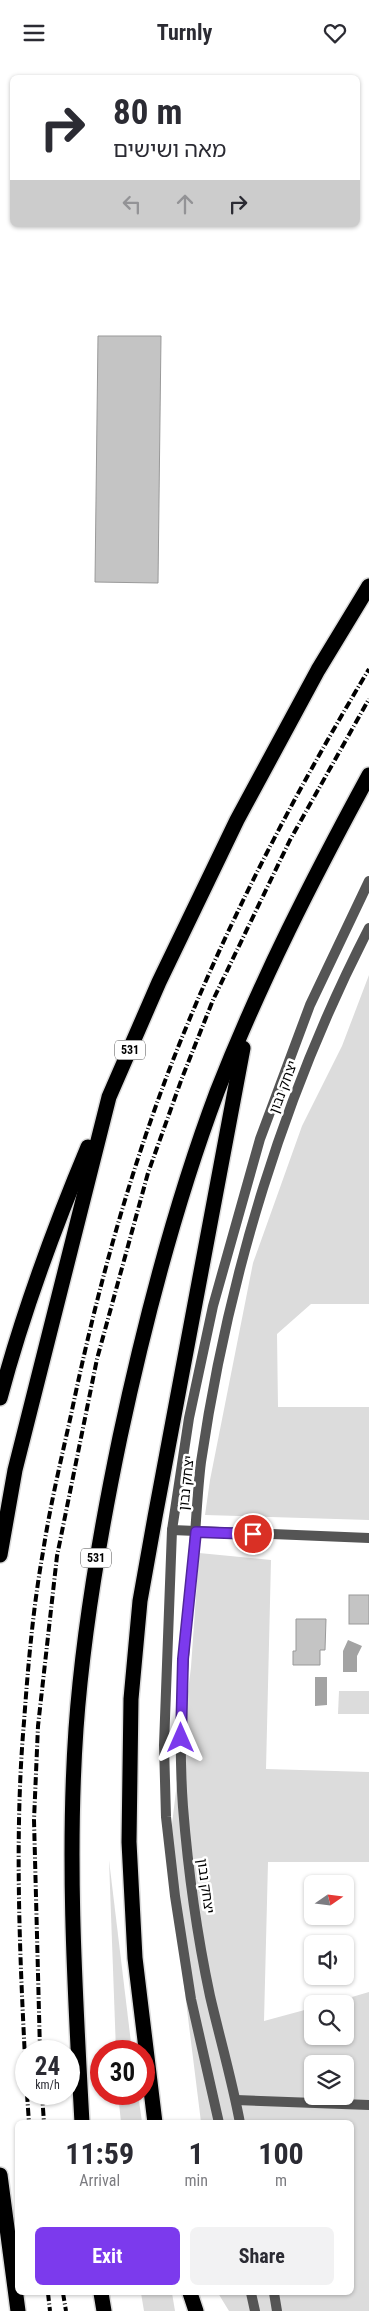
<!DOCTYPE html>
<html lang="en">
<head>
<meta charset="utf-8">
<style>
  body { margin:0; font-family:"Roboto Condensed","Noto Sans Hebrew",sans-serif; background:#f2f2f3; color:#2b2b33; height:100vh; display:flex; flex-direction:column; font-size:19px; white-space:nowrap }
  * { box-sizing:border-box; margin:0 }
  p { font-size:16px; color:#7c7c81 }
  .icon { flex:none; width:28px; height:28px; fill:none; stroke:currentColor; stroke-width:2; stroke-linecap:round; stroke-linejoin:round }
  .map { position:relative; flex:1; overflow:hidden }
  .details { position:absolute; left:15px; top:2055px; width:339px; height:175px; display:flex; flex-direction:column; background:#fff; border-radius:8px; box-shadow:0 1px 4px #0004 }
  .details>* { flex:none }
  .hud { position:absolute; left:10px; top:10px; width:350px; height:152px; border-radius:8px; box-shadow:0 1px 4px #0004; background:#fff; color:#2b2b33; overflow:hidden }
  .needle { width:32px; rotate:76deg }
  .fabs { position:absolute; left:304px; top:1810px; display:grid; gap:10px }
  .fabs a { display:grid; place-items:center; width:50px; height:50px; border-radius:8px; background:#fff; box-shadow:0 1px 4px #0004; font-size:25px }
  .speed { position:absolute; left:15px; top:1975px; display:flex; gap:10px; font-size:25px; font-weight:700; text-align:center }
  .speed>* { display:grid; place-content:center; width:65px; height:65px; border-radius:50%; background:#fff; box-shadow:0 1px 4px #0004; line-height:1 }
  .speed small { font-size:12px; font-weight:400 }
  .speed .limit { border:8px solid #d22; background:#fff; color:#111 }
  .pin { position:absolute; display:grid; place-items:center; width:42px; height:42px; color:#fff; margin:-21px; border:2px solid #fff; border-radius:50%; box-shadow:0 1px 5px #0007 }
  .me { position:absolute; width:55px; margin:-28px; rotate:0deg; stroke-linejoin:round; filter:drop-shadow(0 0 4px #0008) }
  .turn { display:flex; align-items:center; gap:18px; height:105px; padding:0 20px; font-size:22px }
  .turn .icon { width:65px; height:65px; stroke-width:2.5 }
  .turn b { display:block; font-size:35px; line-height:42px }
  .lanes { display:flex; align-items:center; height:48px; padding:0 20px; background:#0003; justify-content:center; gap:25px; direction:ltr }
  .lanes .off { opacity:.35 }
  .eta { display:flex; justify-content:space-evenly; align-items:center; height:85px; text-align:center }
  .eta b { font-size:30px; font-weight:700; line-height:35px }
  .primary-button { display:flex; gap:10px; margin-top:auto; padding:10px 20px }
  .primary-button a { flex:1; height:58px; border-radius:8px; background:#7c3aed; color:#fff; font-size:20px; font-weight:700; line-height:58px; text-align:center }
  .primary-button a+a { background:#f2f2f3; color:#2b2b33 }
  header { display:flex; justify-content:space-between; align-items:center; height:65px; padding:0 20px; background:#fff; font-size:22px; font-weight:700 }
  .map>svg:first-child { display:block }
</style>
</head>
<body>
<header><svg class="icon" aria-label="menu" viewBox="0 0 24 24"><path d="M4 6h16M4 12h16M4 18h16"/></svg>Turnly<svg class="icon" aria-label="heart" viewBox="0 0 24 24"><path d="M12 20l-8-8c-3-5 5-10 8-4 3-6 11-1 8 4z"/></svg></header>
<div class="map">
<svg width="369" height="2246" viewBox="0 0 369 2246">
  <rect width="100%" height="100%" fill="#fff"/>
  <g fill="#dcdcdc" fill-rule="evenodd">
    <polygon points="369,910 369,1239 311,1239 277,1269 278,1342 369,1342 369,1455 205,1450 210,1415 253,1198 302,1061 342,981"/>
    <path d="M199,1488L271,1495L266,1704L369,1707V1797H268L264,1956L312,1943V1971H345V1939H328L369,1927V2246H229L218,2228H351V2058L201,2057L168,1792L191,1602ZM312,1999H345V2031H312Z"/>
    <polygon points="339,1626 369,1626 369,1649 338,1649"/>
    <polygon points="109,1795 132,1986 116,1986"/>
    <polygon points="118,2029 138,2029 142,2057 121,2057"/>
    <polygon points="141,2228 172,2228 175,2246 144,2246"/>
  </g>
  <g fill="#a3a3a3">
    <polygon points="348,1575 362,1581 357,1591 357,1607 343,1607 343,1586"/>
    <polygon points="315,1612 327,1612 327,1640 315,1641"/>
  </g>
  <g fill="#c4c4c4" stroke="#999">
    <polygon points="98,271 161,271 158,518 95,517"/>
    <rect x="349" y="1530" width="20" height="29"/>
    <polygon points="296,1554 326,1554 325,1585 320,1585 320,1600 293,1600 293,1586 296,1586"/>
  </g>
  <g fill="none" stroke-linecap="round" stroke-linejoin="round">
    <g stroke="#dbdbdb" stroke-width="18">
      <g id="highway">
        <path d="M0,1333C23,1247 54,1163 88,1082"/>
        <polyline points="0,1490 15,1405 109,1032 159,917 237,755 318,605 369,521"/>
        <path d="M82,2058C75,1927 67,1794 76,1664C83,1565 100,1468 120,1372C145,1255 175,1139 217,1027C260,917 313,813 369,710"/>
        <polyline points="155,2058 135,1893 129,1777 131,1634 140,1536 155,1452 243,983"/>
        <polyline points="0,2110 18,2246"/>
        <polyline points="101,2228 104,2246"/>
        <polyline points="190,2228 196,2246"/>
      </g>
    </g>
    <g stroke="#555" stroke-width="10">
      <polyline points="172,1465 369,1473"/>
      <polyline points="236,2035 369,2040"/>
      <polyline points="219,2058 191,1934 175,1831 166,1752 164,1680 172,1465 189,1353 213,1241 260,1074 310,940 369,816"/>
      <path d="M240,2058C232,2015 220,1974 210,1931C197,1870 188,1805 183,1742C177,1659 184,1577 193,1495C196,1463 197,1429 201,1397C228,1212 284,1028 369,863"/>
      <polyline points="251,2228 255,2246"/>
      <polyline points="274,2228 277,2246"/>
    </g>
    <use href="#highway" stroke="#000" stroke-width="15"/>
    <g stroke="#000" stroke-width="4" stroke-dasharray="8 2.5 1 2.5" stroke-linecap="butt">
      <polyline points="40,1986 34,1755 38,1661 57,1491 97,1294 148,1108 182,1013 213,935 290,775 369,634"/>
      <path d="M26,2012C20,1897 14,1772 24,1657C28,1601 33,1543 43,1487C50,1441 61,1395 71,1350C95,1234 126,1119 168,1008C222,867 292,733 369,604"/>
      <polyline points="27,2029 29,2058"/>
      <polyline points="42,2029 44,2058"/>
      <polyline points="48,2228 50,2246"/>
      <polyline points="63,2228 66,2246"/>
    </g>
  </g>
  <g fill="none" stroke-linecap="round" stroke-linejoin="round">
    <g stroke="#51269a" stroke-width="12">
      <polyline id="route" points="181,1673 183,1594 196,1467 253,1469"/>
    </g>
    <use href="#route" stroke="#7c3aed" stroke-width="9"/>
  </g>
  <g text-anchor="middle" stroke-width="5" stroke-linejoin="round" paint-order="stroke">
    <g fill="#fff" stroke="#4c4c4c" stroke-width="1">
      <rect x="115" y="975.5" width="30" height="19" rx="4"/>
      <rect x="81" y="1483.5" width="30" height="19" rx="4"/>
    </g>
    <g font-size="12" font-weight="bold" fill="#000">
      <text x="130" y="989">531</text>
      <text x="96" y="1497">531</text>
    </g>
    <g font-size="14" fill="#000" stroke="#fff">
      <text transform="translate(283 1022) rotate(-69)" y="5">יצחק נבון</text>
      <text transform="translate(186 1418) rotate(-84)" y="5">יצחק נבון</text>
      <text transform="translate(206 1821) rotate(82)" y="5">יצחק נבון</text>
    </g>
  </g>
</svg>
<div class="fabs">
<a><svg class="needle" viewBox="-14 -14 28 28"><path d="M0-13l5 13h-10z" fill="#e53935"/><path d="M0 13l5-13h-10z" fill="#7c7c81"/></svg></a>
<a><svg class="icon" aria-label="sound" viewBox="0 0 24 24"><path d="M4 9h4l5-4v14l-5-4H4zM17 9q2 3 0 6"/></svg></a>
<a><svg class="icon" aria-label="search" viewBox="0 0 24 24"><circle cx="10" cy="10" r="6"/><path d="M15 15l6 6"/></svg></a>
<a><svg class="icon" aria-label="layers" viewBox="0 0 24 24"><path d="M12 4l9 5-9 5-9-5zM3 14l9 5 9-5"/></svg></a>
</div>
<div class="speed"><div>24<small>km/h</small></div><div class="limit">30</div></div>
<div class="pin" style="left:253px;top:1469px;background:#d93025"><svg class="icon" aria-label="arrive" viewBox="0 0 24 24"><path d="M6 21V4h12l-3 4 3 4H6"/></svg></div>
<svg class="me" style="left:181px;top:1673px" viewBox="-20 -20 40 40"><path d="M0-17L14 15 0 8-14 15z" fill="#7c3aed" stroke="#fff" stroke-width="4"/></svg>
<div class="hud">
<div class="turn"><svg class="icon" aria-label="right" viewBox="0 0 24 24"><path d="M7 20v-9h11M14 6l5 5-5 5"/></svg><div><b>80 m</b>מאה ושישים</div></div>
<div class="lanes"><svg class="icon off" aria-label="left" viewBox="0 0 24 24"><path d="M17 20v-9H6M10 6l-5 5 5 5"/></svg><svg class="icon off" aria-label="ahead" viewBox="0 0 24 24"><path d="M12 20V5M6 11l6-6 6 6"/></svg><svg class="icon" aria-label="right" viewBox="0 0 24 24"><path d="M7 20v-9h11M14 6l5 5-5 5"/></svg></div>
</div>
<section class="details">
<div class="eta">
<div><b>11:59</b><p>Arrival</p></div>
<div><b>1</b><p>min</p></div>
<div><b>100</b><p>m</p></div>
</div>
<div class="primary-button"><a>Exit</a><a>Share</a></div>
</section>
</div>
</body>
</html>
